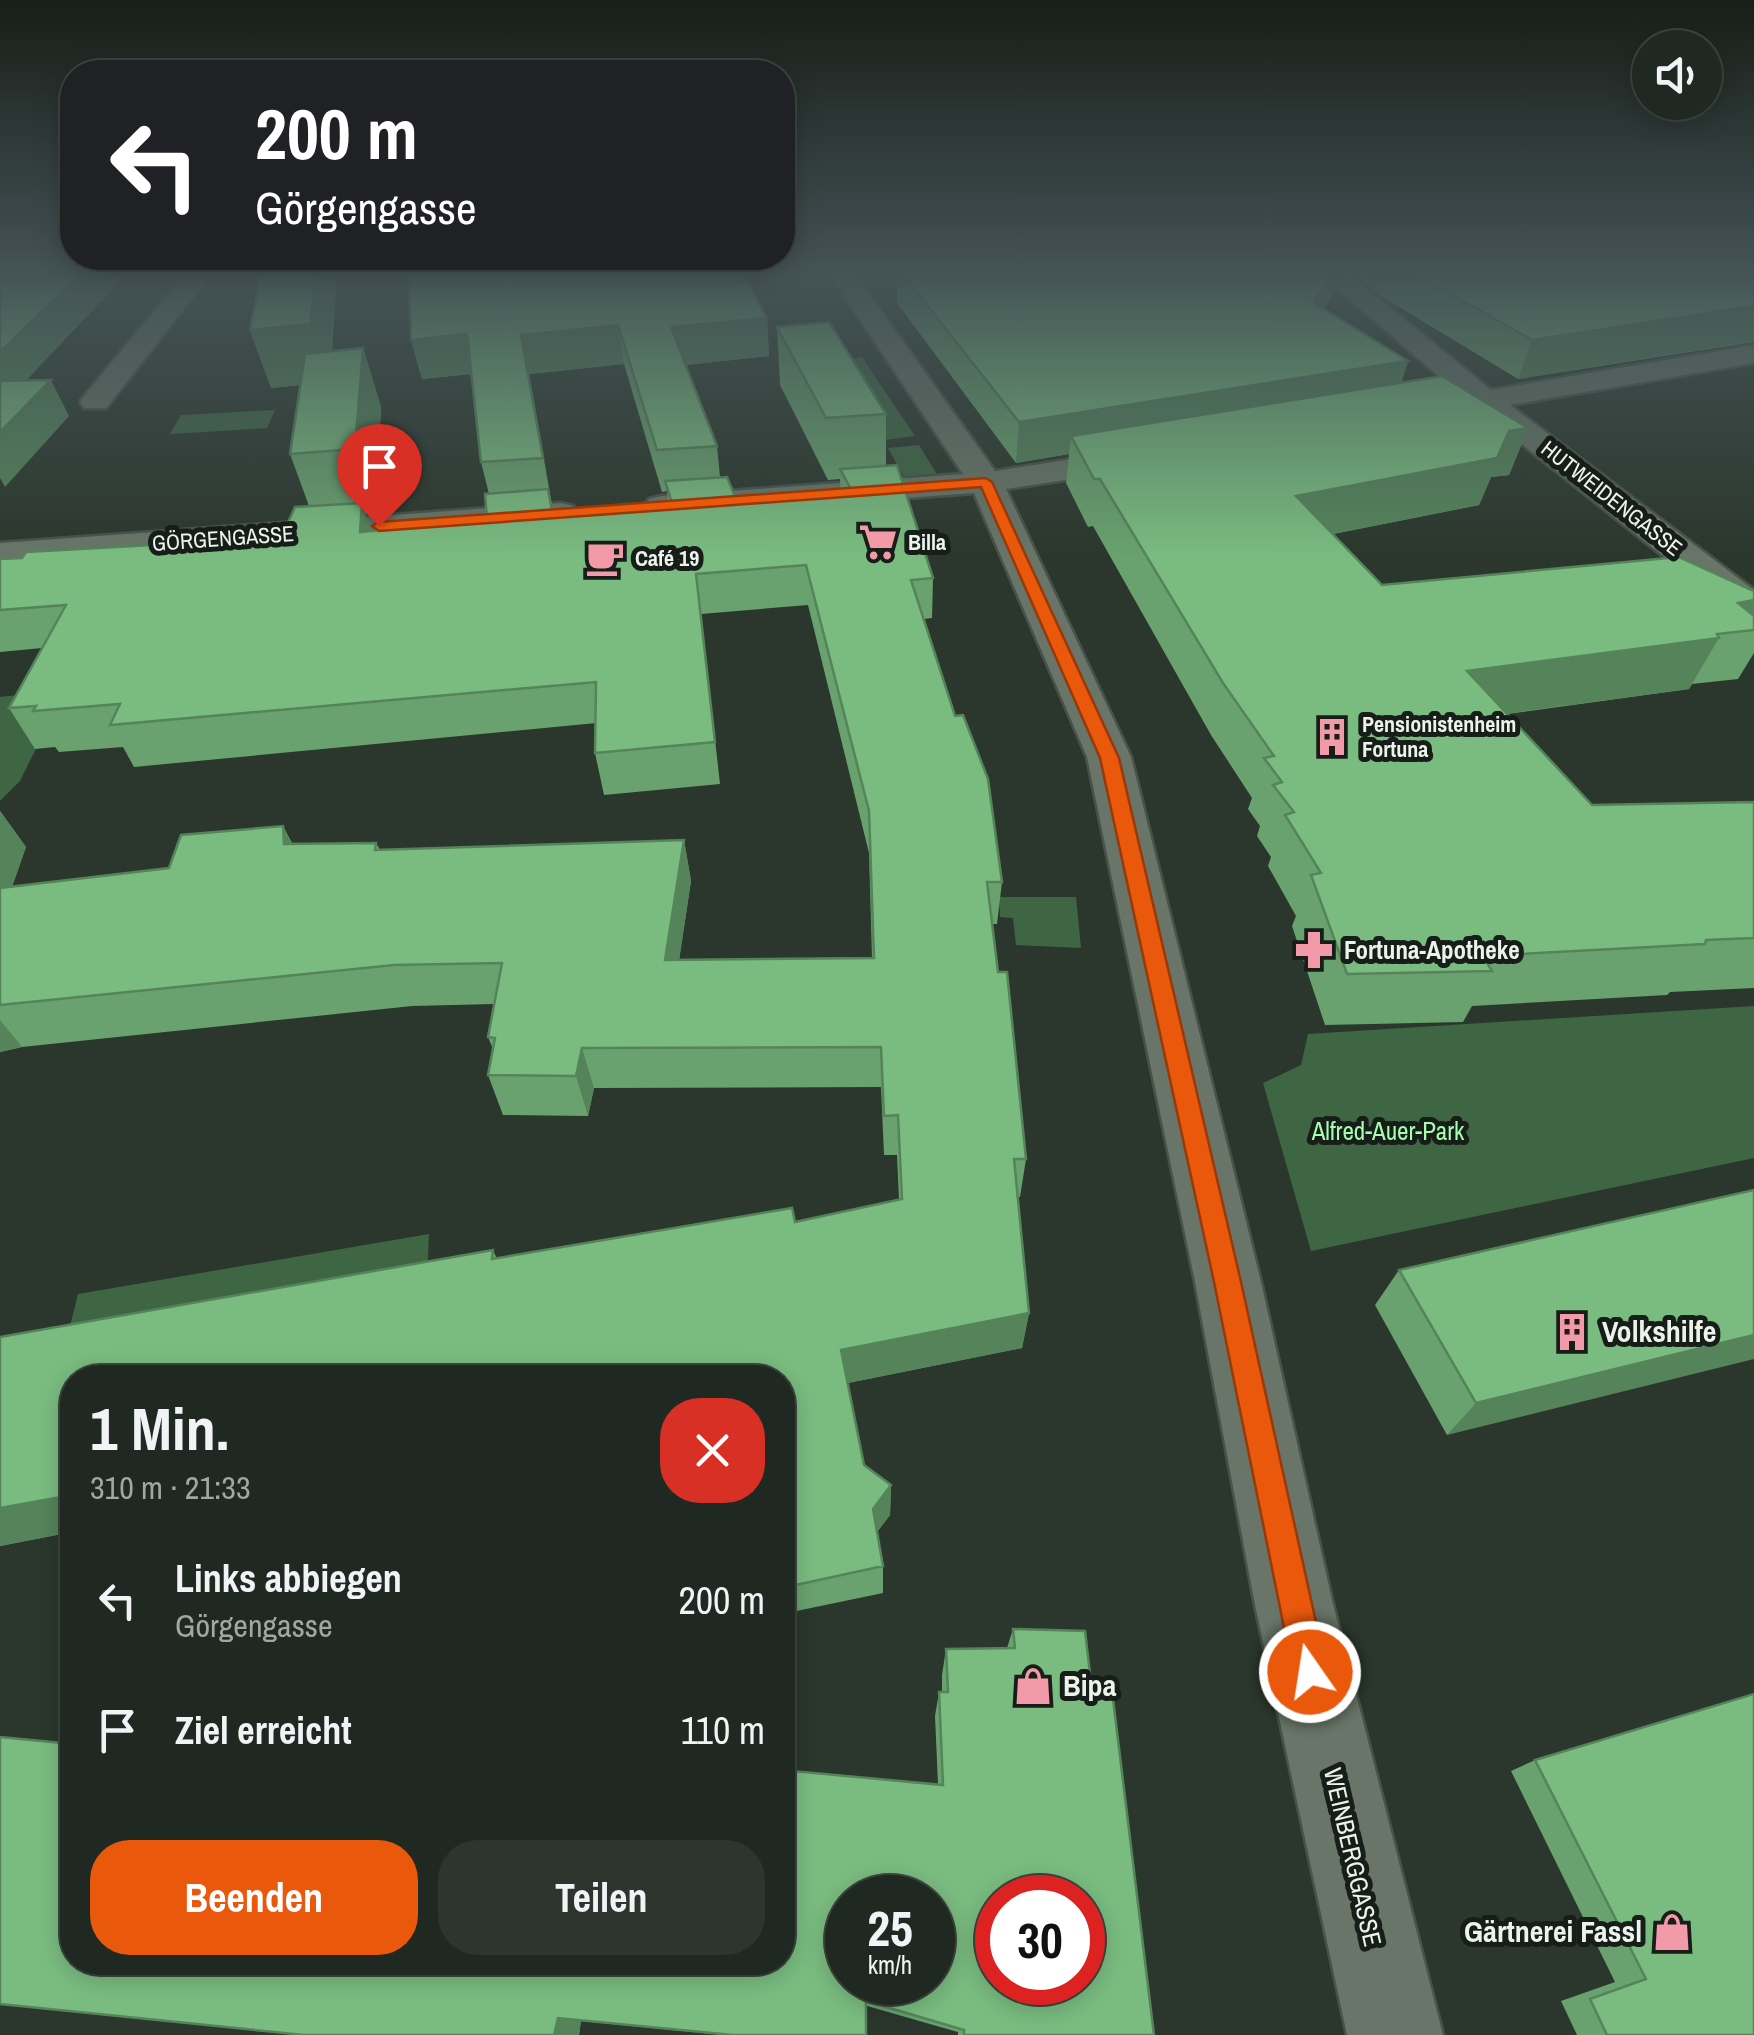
<!DOCTYPE html>
<html lang="de">
<head>
<meta charset="utf-8">
<style>
  body { margin:0; font-family:"Archivo Narrow",sans-serif; background:#2d352e; color:#f1f3f6; height:100vh; display:flex; flex-direction:column; font-size:38px; white-space:nowrap }
  * { box-sizing:border-box; margin:0 }
  p { font-size:32px; color:#a2a6a5 }
  .icon { flex:none; width:55px; height:55px; fill:none; stroke:currentColor; stroke-width:2; stroke-linecap:round; stroke-linejoin:round }
  .map { position:relative; flex:1; overflow:hidden }
  .panel { position:absolute; left:60px; top:1365px; width:735px; height:610px; display:flex; flex-direction:column; background:#202921; border-radius:40px; box-shadow:0 5px 25px #0003,0 0 0 2px #3d453f }
  .panel>* { flex:none }
  .top-card { position:absolute; left:60px; top:60px; width:735px; height:210px; border-radius:40px; box-shadow:0 5px 25px #0003,0 0 0 2px #3d453f; background:#202124; color:#fff; overflow:hidden }
  .fabs { position:absolute; left:1632px; top:30px; display:grid; gap:20px }
  .fabs a { display:grid; place-items:center; width:90px; height:90px; border-radius:50%; background:#202921; box-shadow:0 5px 25px #0003,0 0 0 2px #3d453f; font-size:50px }
  .speed { position:absolute; left:825px; top:1875px; display:flex; gap:20px; font-size:50px; font-weight:700; text-align:center }
  .speed>* { display:grid; place-content:center; width:130px; height:130px; border-radius:50%; background:#202921; box-shadow:0 5px 25px #0003,0 0 0 2px #3d453f; line-height:1 }
  .speed small { font-size:25px; font-weight:400 }
  .speed .limit { border:15px solid #d22; background:#fff; color:#111 }
  .pin { position:absolute; display:grid; place-items:center; width:85px; height:85px; color:#fff; margin:-102px -42px; border-radius:50% 50% 50% 0; rotate:-45deg; box-shadow:0 0 10px #0007 }
  .pin .icon { rotate:45deg }
  .me { position:absolute; width:110px; margin:-55px; rotate:347deg; stroke-linejoin:round; filter:drop-shadow(0 0 8px #0008) }
  .turn { display:flex; align-items:center; gap:35px; height:210px; padding:0 30px; font-size:45px }
  .turn .icon { width:130px; height:130px; stroke-width:2.5 }
  .turn b { display:block; font-size:70px; line-height:85px }
  .round { display:grid; place-items:center; flex:none; width:105px; height:105px; border-radius:40px; background:#2d352e }
  .overview { display:flex; align-items:center; justify-content:space-between; height:170px; padding:0 30px }
  h1 { font-size:60px; font-weight:700; line-height:75px }
  .cta { display:flex; gap:20px; margin-top:auto; padding:20px 30px }
  .cta a { flex:1; height:115px; border-radius:40px; background:#ea580c; color:#fff; font-size:40px; font-weight:700; line-height:115px; text-align:center }
  .cta a+a { background:#2d352e; color:#f1f3f6 }
  ul { padding:0; list-style:none }
  li { display:flex; align-items:center; gap:30px; height:130px; padding:0 30px }
  li div { flex:1 }
  li b { display:block; font-size:38px }
  li em { font-style:normal }
  .map>svg:first-child { display:block }
</style>
</head>
<body>
<div class="map">
<svg width="1754" height="2035" viewBox="0 0 1754 2035">
  <rect width="100%" height="100%" fill="#2b372c"/>
  <g fill="#3f6643">
    <polygon points="862,357 915,436 884,440 842,360"/>
    <polygon points="275,410 267,428 170,434 181,415"/>
    <polygon points="919,445 941,481 908,484 888,448"/>
    <polygon points="65,690 20,781 0,801 0,697"/>
    <polygon points="999,897 1076,897 1081,948 1016,945 1013,918 1000,917"/>
    <polygon points="1754,1006 1754,1158 1311,1251 1263,1083 1301,1065 1308,1034"/>
    <polygon points="429,1234 426,1302 60,1367 78,1294"/>
  </g>
  <g fill="none" stroke-linecap="round" stroke-linejoin="round">
    <g stroke="#475248" stroke-width="5">
      <g id="minor">
        <polygon points="186,273 212,273 106,408 84,408 80,402 84,396"/>
        <polygon points="829,273 854,273 995,471 1143,448 1155,451 1159,458 1155,465 1143,468 1006,489 1131,757 1261,1282 1332,1600 1443,2035 1347,2035 1254,1600 1195,1282 1087,757 974,493 661,516 649,513 644,506 649,499 661,496 963,474"/>
        <polygon points="1319,273 1347,273 1491,390 1754,345 1754,363 1510,405 1754,590 1754,621 1740,617 1479,410 1410,422 1399,420 1395,413 1399,406 1461,395"/>
        <polygon points="561,503 573,506 578,513 573,520 0,565 0,543"/>
      </g>
    </g>
    <use href="#minor" fill="#687568" fill-rule="evenodd"/>
  </g>
  <g fill="#69a26e" fill-rule="evenodd">
    <path d="M261,273H337L332,351L363,348L381,407L376,512L365,513L371,531L487,519L485,494H489L481,462L471,374L422,379L411,340L409,273H742L767,318L769,356L686,365L717,446L720,477H727L737,501L841,494L840,479L828,480L780,385L777,327L829,322L886,414V465H897L933,578L932,618L924,619L955,716L963,715L988,779L1002,882L997,924H992L998,972H1007L1026,1159L1020,1197H1018L1029,1313L1022,1348L848,1383L864,1465L891,1485L890,1515L877,1532L883,1566V1593L782,1614V1378H72V1532L0,1546V1337L493,1250L497,1259L792,1208L795,1222L899,1199L897,1155H884L881,1087L594,1088L588,1116L503,1115L488,1075L493,1049L488,1037L494,1004L412,1006L22,1047L0,1052V811L26,847L12,886L169,868L181,835L283,826L292,843H376L380,850L684,840L691,881L679,960L872,958L869,853L808,605L701,614L720,784L604,795L595,753L596,723L134,767L123,747L59,752L55,747L35,749L9,708L42,648L0,652V559L22,558L26,552L281,538L295,507L309,506L290,454L300,385L271,388L250,330ZM624,364L662,492L667,491L668,503L553,511L529,374Z"/>
    <polygon points="874,273 1340,273 1335,291 1324,309 1408,361 1401,383 1528,428 1509,475 1491,477 1479,505 1333,534 1382,585 1754,591 1754,653 1738,679 1692,684 1689,689 1507,714 1592,805 1754,802 1754,988 1670,992 1667,995 1472,1006 1463,1022 1325,1025 1292,926 1296,916 1268,866 1271,857 1257,836 1260,826 1248,809 1252,798 1211,735 1093,526 1088,527 1066,483 1069,454 1016,463 897,303 897,280 880,281"/>
    <polygon points="1353,273 1754,273 1754,342 1518,379 1381,296"/>
    <polygon points="1754,1190 1447,1435 1375,1305 1399,1270"/>
    <polygon points="1013,1629 1093,1699 1154,2035 958,2035 958,2032 867,2006 867,2035 723,2035 581,2021 579,2035 304,2035 72,1962 938,1784 935,1716 939,1692 942,1692 942,1675 946,1649 1007,1648"/>
    <polygon points="1535,1760 1754,2035 1577,2035 1561,2001 1615,1982 1511,1771"/>
  </g>
  <g fill="#55845a">
    <polygon points="81,273 128,273 0,408 0,352"/>
    <polygon points="316,273 337,273 329,382 271,388 250,330"/>
    <polygon points="880,273 897,273 897,280 880,281"/>
    <polygon points="1333,273 1340,273 1335,291 1304,340 1313,302"/>
    <polygon points="1754,306 1753,341 1518,379 1532,340"/>
    <polygon points="767,318 769,356 676,366 671,327"/>
    <polygon points="618,325 624,364 529,374 552,500 521,335"/>
    <polygon points="467,334 476,373 422,379 411,340"/>
    <polygon points="363,348 381,407 376,512 355,449"/>
    <polygon points="1408,361 1396,401 1071,436 1069,454 1016,463 1019,422"/>
    <polygon points="51,380 69,416 5,487 0,478 0,432"/>
    <polygon points="1528,428 1509,475 1491,477 1479,505 1283,544 1296,496 1509,431"/>
    <polygon points="362,503 375,541 360,532"/>
    <polygon points="1754,600 1754,622 1738,603"/>
    <polygon points="1719,638 1689,689 1445,722 1467,671"/>
    <polygon points="0,811 26,847 0,922"/>
    <polygon points="283,826 303,868 284,844"/>
    <polygon points="684,840 691,881 673,1001 665,960"/>
    <polygon points="0,1020 22,1047 0,1052"/>
    <polygon points="582,1048 594,1088 588,1116 576,1076"/>
    <polygon points="1029,1313 1022,1348 843,1384 841,1350"/>
    <polygon points="1754,1335 1754,1359 1447,1435 1476,1403"/>
    <polygon points="891,1485 890,1515 873,1537 873,1509"/>
    <polygon points="72,1495 72,1532 0,1546 0,1508"/>
    <polygon points="558,2018 581,2021 579,2035 554,2035"/>
  </g>
  <g fill="#7abc80" stroke="#55845a" stroke-width="2.5" fill-rule="evenodd">
    <polygon points="0,273 81,273 0,352"/>
    <polygon points="261,273 316,273 310,324 250,330"/>
    <polygon points="409,273 742,273 767,318 671,327 717,446 657,450 618,325 521,335 543,458 481,462 467,334 411,340"/>
    <polygon points="902,273 1333,273 1313,302 1408,361 1019,422"/>
    <polygon points="1414,273 1754,273 1754,306 1532,340"/>
    <polygon points="829,322 886,414 826,418 777,327"/>
    <polygon points="363,348 355,449 290,454 305,354"/>
    <polygon points="1442,376 1528,428 1509,431 1497,458 1296,496 1382,585 1679,557 1754,591 1754,600 1738,603 1754,616 1754,630 1717,634 1719,638 1467,671 1592,805 1754,802 1754,938 1706,940 1705,944 1483,956 1492,971 1347,974 1311,875 1321,873 1285,815 1294,812 1273,785 1282,782 1264,758 1274,756 1223,683 1100,479 1094,479 1071,436"/>
    <polygon points="51,380 0,432 0,381"/>
    <polygon points="897,465 933,578 911,580 955,716 963,715 988,779 1002,882 987,882 998,972 1007,972 1026,1159 1014,1159 1029,1313 841,1350 864,1465 891,1485 873,1509 883,1566 782,1588 782,1378 700,1378 700,1375 688,1378 72,1378 72,1495 0,1508 0,1337 493,1250 492,1259 792,1208 795,1222 902,1199 898,1115 884,1116 881,1047 582,1048 576,1076 488,1075 495,1038 488,1037 502,963 394,965 0,1005 0,888 169,868 181,835 283,826 284,844 376,843 375,850 684,840 665,960 874,958 869,811 806,565 696,574 715,742 595,753 596,682 110,725 120,704 33,711 36,706 9,708 66,605 0,610 0,559 22,558 26,552 281,538 295,507 362,503 360,532 487,519 485,494 548,489 552,511 672,503 665,481 727,477 737,501 853,493 840,469"/>
    <polygon points="1754,1190 1754,1335 1476,1403 1399,1270"/>
    <path d="M1013,1629L1085,1631L1093,1699H1113L1154,2035H964V2030L866,2001V2035H733L558,2018L554,2035H304L0,2004V1737L72,1744V1962H782V1770L943,1785L939,1692H948L946,1649L1015,1648ZM848,1898H932V1982H848ZM998,1898H1082V1982H998Z"/>
    <polygon points="1754,1694 1754,2035 1607,2035 1590,1999 1646,1979 1535,1760"/>
  </g>
  <linearGradient id="sky" x2="0" y2="1"><stop stop-color="#181e18"/><stop offset="0.49" stop-color="#445356"/><stop offset="1" stop-color="#445356" stop-opacity="0"/></linearGradient>
  <rect width="1754" height="558" fill="url(#sky)"/>
  <polygon fill="#ea580c" stroke="#983908" stroke-width="2.5" points="986,478 992,482 1119,758 1241,1282 1327,1672 1322,1684 1310,1689 1298,1684 1293,1672 1214,1282 1100,758 981,487 379,531 372,526 379,522"/>
  <defs>
    <g id="supermarket-bare" transform="scale(3)"><path d="M-6-5.5h2.5l.6 2H6L4.5 2H-2.5L-4.4-4H-6ZM-1.5 3.2a1.3 1.3 0 1 0 .1 0ZM3 3.2a1.3 1.3 0 1 0 .1 0Z" fill="#f39aa8" stroke="#171d18" stroke-width="2.5" paint-order="stroke"/></g>
    <g id="cafe-bare" transform="scale(3)"><path d="M-5.5-4.5H6V0H3Q3 3.5 0 3.5H-2.5Q-5.5 3.5-5.5 0ZM3-3.2v2h1.7v-2ZM-6 4.5H4V6H-6Z" fill="#f39aa8" stroke="#171d18" stroke-width="2.5" paint-order="stroke"/></g>
    <g id="building-bare" transform="scale(3)"><path d="M-4-6H4V6H1V3H-1V6H-4ZM-2.5-4.3h1.7v1.8h-1.7ZM.8-4.3h1.7v1.8H.8ZM-2.5-1h1.7V.8h-1.7ZM.8-1h1.7V.8H.8Z" fill="#f39aa8" stroke="#171d18" stroke-width="2.5" paint-order="stroke"/></g>
    <g id="pharmacy-bare" transform="scale(3)"><path d="M-2-6h4v4h4v4h-4v4h-4v-4h-4v-4h4Z" fill="#f39aa8" stroke="#171d18" stroke-width="2.5" paint-order="stroke"/></g>
    <g id="shop-bare" transform="scale(3)"><path d="M-5-2.5h2.3a2.7 3.5 0 0 1 5.4 0H5L5.5 6h-11ZM-1.5-2.5h3a1.5 2.3 0 0 0-3 0Z" fill="#f39aa8" stroke="#171d18" stroke-width="2.5" paint-order="stroke"/></g>
  </defs>
  <g fill-rule="evenodd">
    <use href="#supermarket-bare" x="878" y="542"/>
    <use href="#cafe-bare" x="605" y="558"/>
    <use href="#building-bare" x="1332" y="737"/>
    <use href="#pharmacy-bare" x="1314" y="950"/>
    <use href="#building-bare" x="1572" y="1332"/>
    <use href="#shop-bare" x="1033" y="1686"/>
    <use href="#shop-bare" x="1672" y="1932"/>
  </g>
  <g text-anchor="middle" stroke-width="10" stroke-linejoin="round" paint-order="stroke">
    <g font-size="22" fill="#ebf3eb" stroke="#171d18">
      <text transform="translate(1612 498) rotate(38)" y="8">HUTWEIDENGASSE</text>
      <text transform="translate(223 538) rotate(-4)" y="8">GÖRGENGASSE</text>
    </g>
    <g font-size="22" font-weight="bold" fill="#ebf3eb" stroke="#171d18" text-anchor="start">
      <text x="908" y="550">Billa</text>
      <text x="635" y="566">Café 19</text>
      <text x="1362" y="732">Pensionistenheim<tspan x="1362" dy="25">Fortuna</tspan></text>
    </g>
    <g font-size="25" font-weight="bold" fill="#ebf3eb" stroke="#171d18" text-anchor="start">
      <text x="1344" y="959">Fortuna-Apotheke</text>
    </g>
    <g font-size="25" fill="#a5fdad" stroke="#171d18">
      <text x="1388" y="1140">Alfred-Auer-Park</text>
    </g>
    <g font-size="25" fill="#ebf3eb" stroke="#171d18">
      <text transform="translate(1353 1857) rotate(77)" y="9">WEINBERGGASSE</text>
    </g>
    <g font-size="30" font-weight="bold" fill="#ebf3eb" stroke="#171d18" text-anchor="start">
      <text x="1602" y="1342">Volkshilfe</text>
      <text x="1063" y="1696">Bipa</text>
      <text x="1642" y="1942" text-anchor="end">Gärtnerei Fassl</text>
    </g>
  </g>
</svg>
<div class="fabs">
<a><svg class="icon" aria-label="sound" viewBox="0 0 24 24"><path d="M4 9h4l5-4v14l-5-4H4zM17 9q2 3 0 6"/></svg></a>
</div>
<div class="speed"><div>25<small>km/h</small></div><div class="limit">30</div></div>
<div class="pin" style="left:379px;top:526px;background:#d93025"><svg class="icon" aria-label="arrive" viewBox="0 0 24 24"><path d="M6 21V4h12l-3 4 3 4H6"/></svg></div>
<svg class="me" style="left:1310px;top:1672px" viewBox="-20 -20 40 40"><circle r="17" fill="#ea580c" stroke="#fff" stroke-width="3"/><path d="M0-11L8 9 0 5-8 9z" fill="#fff"/></svg>
<div class="top-card">
<div class="turn"><svg class="icon" aria-label="left" viewBox="0 0 24 24"><path d="M17 20v-9H6M10 6l-5 5 5 5"/></svg><div><b>200 m</b>Görgengasse</div></div>
</div>
<section class="panel">
<div class="overview"><div><h1>1 Min.</h1><p>310 m · 21:33</p></div><a class="round" style="background:#d93025;color:#fff"><svg class="icon" aria-label="close" viewBox="0 0 24 24"><path d="M6 6l12 12M18 6L6 18"/></svg></a></div>
<ul>
<li><svg class="icon" aria-label="left" viewBox="0 0 24 24"><path d="M17 20v-9H6M10 6l-5 5 5 5"/></svg><div><b>Links abbiegen</b><p>Görgengasse</p></div><em>200 m</em></li>
<li><svg class="icon" aria-label="arrive" viewBox="0 0 24 24"><path d="M6 21V4h12l-3 4 3 4H6"/></svg><div><b>Ziel erreicht</b></div><em>110 m</em></li>
</ul>
<div class="cta"><a>Beenden</a><a>Teilen</a></div>
</section>
</div>
</body>
</html>
